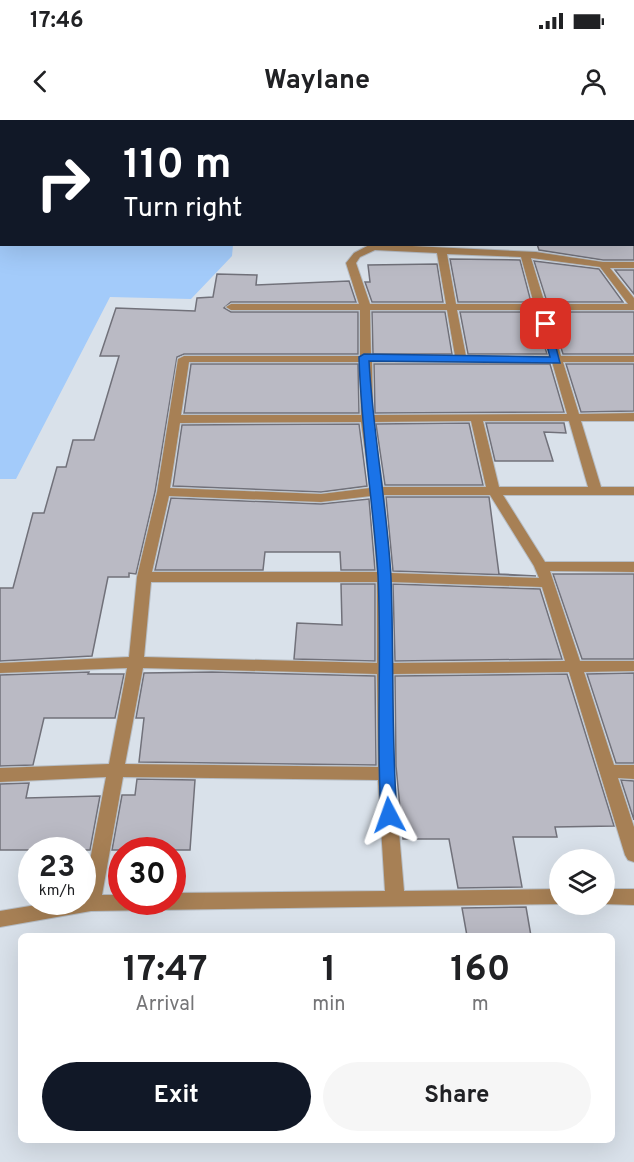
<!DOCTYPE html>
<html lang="en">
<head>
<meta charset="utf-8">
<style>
  body { margin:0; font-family:Overpass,sans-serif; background:#f6f6f6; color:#202124; height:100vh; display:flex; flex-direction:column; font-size:22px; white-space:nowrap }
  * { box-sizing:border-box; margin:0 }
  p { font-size:20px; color:#757577 }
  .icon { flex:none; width:33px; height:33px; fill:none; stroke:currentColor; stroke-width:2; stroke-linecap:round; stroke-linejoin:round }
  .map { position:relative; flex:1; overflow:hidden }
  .panel { position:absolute; left:18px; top:813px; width:597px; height:210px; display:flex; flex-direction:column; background:#fff; border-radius:9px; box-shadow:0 6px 24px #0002 }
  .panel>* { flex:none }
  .hud { position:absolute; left:0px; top:0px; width:634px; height:126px; box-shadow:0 6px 24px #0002; background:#111827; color:#fff; overflow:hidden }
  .buttons { position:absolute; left:549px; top:729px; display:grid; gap:12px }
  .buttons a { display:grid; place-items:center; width:66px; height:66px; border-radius:50%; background:#fff; box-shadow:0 6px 24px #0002; font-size:30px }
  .speed { position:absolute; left:18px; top:717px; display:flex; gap:12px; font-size:30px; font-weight:700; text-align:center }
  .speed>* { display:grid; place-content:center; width:78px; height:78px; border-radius:50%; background:#fff; box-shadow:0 6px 24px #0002; line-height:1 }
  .speed small { font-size:15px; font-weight:400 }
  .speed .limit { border:9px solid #d22; background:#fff; color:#111 }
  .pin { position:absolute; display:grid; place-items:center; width:51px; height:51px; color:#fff; margin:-26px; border-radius:12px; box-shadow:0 3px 9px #0006 }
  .me { position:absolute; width:66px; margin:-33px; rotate:356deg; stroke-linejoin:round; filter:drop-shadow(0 0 4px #0008) }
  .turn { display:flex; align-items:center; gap:21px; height:126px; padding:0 24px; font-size:27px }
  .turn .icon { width:78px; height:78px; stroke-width:2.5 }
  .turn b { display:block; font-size:42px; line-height:51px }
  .eta { display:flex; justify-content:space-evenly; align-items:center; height:102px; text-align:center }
  .eta b { font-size:36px; font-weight:700; line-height:42px }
  .action { display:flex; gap:12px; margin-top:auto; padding:12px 24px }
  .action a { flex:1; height:69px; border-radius:36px; background:#111827; color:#fff; font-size:24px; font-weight:700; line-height:69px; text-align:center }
  .action a+a { background:#f6f6f6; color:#202124 }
  .status { display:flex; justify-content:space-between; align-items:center; height:42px; padding:0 30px; background:#fff; direction:ltr }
  .status svg { height:16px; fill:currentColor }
  header { display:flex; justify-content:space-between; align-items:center; height:78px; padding:0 24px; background:#fff; font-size:27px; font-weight:700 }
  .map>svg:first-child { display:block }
</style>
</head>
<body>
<div class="status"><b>17:46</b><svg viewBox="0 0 49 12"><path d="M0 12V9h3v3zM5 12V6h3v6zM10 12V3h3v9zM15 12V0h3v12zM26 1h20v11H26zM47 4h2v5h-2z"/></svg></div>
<header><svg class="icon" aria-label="back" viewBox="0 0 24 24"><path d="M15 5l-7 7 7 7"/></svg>Waylane<svg class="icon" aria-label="person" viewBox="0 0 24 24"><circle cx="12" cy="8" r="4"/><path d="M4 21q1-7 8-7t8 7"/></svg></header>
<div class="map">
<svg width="634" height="1042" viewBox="0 0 634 1042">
  <rect width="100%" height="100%" fill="#d9e1ea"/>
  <g fill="#a3cbfa">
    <polygon points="0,0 634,0 634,55 633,2 2,2 0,74"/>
    <polygon points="0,85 2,124 233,125 232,136 191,179 110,177 16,359 0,359"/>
  </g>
  <g fill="#babac4" stroke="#71717a" stroke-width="1.5">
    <polygon points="537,124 634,124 634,140 603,140 539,130"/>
    <polygon points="450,139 520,140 531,182 458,182"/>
    <polygon points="534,141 599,149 623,182 547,182"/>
    <polygon points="437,144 443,182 372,182 365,162 370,162 368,145"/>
    <polygon points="615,150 634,150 634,174"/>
    <polygon points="217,154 257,155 256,165 349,161 356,182 231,182 224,188 231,192 358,192 358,234 184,234 177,237 155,372 136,454 129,453 129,457 108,457 92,536 0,541 0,468 13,468 33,393 44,393 57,347 66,347 73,320 94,320 119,236 100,236 116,188 195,191 197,178 213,177"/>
    <polygon points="372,192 445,192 452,234 373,234"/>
    <polygon points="460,192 534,192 547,234 468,234"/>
    <polygon points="550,192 634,192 634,234 563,234"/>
    <polygon points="191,244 358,244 359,293 184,293"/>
    <polygon points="374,244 550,244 564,292 375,293"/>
    <polygon points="566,244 634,244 634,291 581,292"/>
    <polygon points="469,303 483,365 385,365 376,304"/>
    <polygon points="486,303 564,303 566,313 544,312 553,341 495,341"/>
    <polygon points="359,304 367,366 321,372 173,366 182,305"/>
    <polygon points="386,377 489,377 499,454 536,456 393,451"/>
    <polygon points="171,378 321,384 369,379 375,450 341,450 340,432 265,432 263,450 155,450"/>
    <polygon points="553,454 634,454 634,539 582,539"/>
    <polygon points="341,464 375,464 375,541 294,539 297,503 342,505"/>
    <polygon points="393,464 540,469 562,539 395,541"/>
    <polygon points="89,552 88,554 124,554 115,598 44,598 33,645 0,646 0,555"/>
    <polygon points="212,552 375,556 376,645 139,642 144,598 136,598 144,553"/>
    <polygon points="634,553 634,643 616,643 587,554"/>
    <polygon points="567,554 614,706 555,707 557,717 513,717 522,767 458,768 449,719 403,719 396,646 395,556"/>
    <polygon points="137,659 195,660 190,730 112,730 122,675 135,675"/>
    <polygon points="621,660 634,661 634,700"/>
    <polygon points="29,663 26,678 100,676 90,730 0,730 0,664"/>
    <polygon points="526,787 531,816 467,816 462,788"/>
  </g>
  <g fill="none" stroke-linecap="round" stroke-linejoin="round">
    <g stroke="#b6bdc5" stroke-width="2">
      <g id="minor">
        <path d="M371,124L536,132L603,142H634V148H610L634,178V190H547L561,236H634V242H563L579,294L634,293V301H581L601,367H634V375H503L545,442H634V452L550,451L580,541H634V551L584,552L614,645H634V659L618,658L634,707V742L628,740L625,735L569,552L393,554L394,654L404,771L560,769L561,784L91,791L0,807V791L54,782H82L106,657L0,662V648L109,644L127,548L0,553V543L129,537L137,457L157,372L178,239L184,236H360V190H231L226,187L231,184H359L346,143L354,133ZM375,130L437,133L446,184H370L356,143L360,137ZM447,134L521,137L534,184H456ZM531,138L600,147L628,184H545ZM370,190H447L455,236H371ZM457,190H536L550,236H466ZM189,242H360L361,295H181ZM372,242H552L567,294L373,295ZM471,301L486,367H383L373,302ZM483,301H569L588,367H499ZM361,302L370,368L321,374L170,368L180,303ZM384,375H490L534,446L539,458L391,453ZM169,376L321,382L371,376L377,452H152ZM151,462H377V543L144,537ZM391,462L542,467L565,541L393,543ZM143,548L377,554L378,647L125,644ZM123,657L378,660L385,771L172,773V782H122V775H102Z"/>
        <polygon points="604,769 634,769 634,785 603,784"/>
      </g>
    </g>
    <use href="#minor" fill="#a78055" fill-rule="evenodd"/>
  </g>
  <path fill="#1a73e8" stroke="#114b97" stroke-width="1.5" d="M546,201L550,204L560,243L369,241C373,314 387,385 391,458C394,537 391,616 397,695L389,702L381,695C376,615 382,535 378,455C373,382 361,310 359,237L364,234L550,237L541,204Z"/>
</svg>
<div class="buttons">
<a><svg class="icon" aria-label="layers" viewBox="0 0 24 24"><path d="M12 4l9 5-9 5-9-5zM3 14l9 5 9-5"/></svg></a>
</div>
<div class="speed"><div>23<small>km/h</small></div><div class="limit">30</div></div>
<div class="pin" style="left:546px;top:204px;background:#d93025"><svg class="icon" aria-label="arrive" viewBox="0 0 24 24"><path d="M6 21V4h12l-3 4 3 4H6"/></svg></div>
<svg class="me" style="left:389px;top:695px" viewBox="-20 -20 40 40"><path d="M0-17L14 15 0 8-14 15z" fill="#1a73e8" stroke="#fff" stroke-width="4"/></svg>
<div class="hud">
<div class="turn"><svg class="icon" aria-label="right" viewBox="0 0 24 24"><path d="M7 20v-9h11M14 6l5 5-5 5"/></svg><div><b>110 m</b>Turn right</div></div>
</div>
<section class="panel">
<div class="eta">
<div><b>17:47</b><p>Arrival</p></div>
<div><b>1</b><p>min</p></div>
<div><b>160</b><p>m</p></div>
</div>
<div class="action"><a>Exit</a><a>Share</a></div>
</section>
</div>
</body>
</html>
